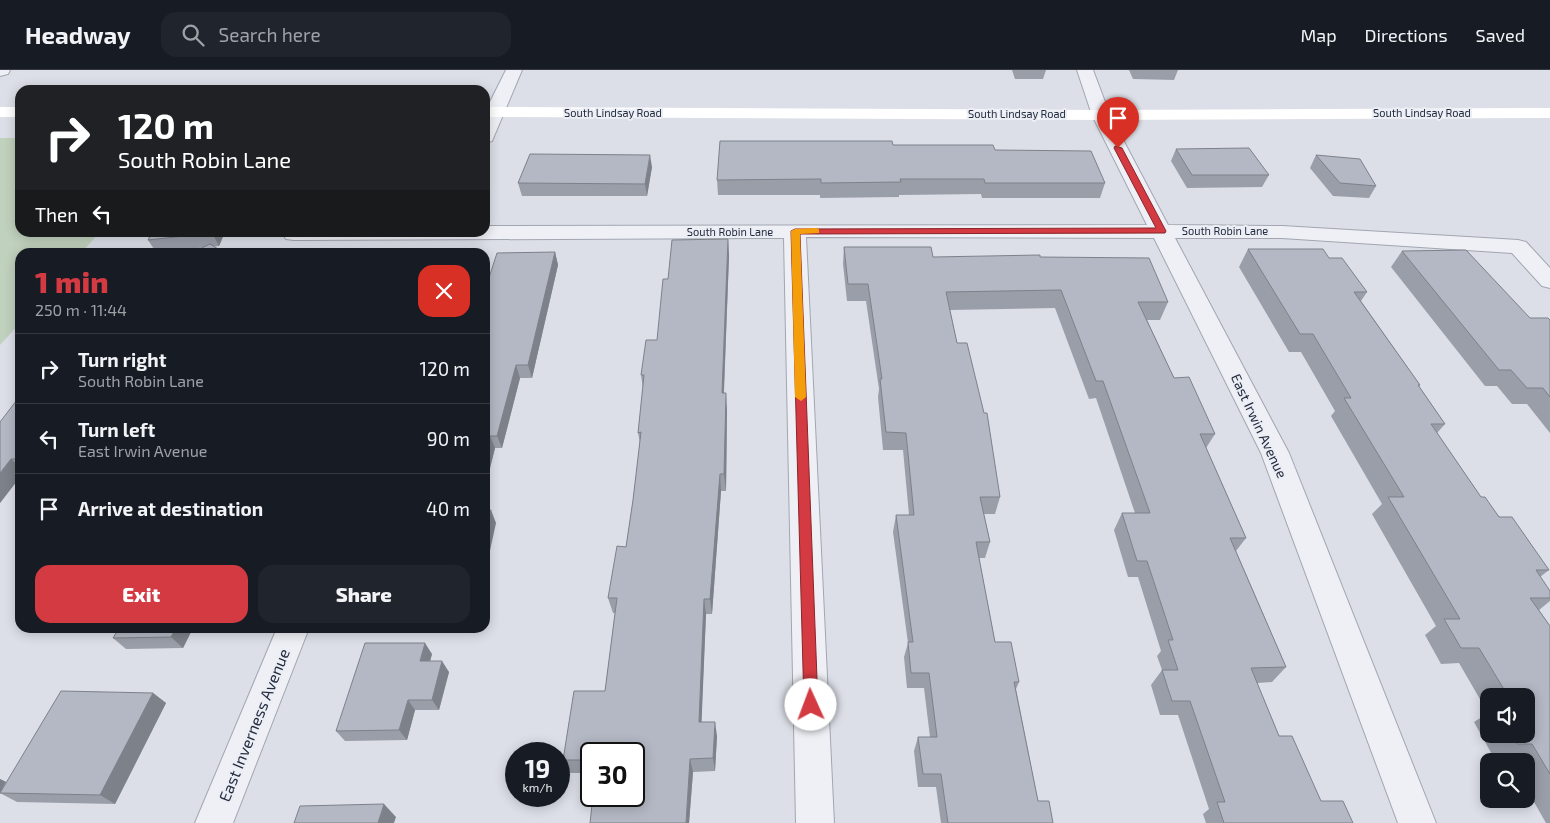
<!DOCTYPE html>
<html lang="en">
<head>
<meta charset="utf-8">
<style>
  body { margin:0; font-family:"Exo 2",sans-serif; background:#20242c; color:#f1f3f6; height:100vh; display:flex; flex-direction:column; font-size:19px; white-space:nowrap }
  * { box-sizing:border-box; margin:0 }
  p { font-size:16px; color:#9ea1a6 }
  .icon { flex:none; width:28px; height:28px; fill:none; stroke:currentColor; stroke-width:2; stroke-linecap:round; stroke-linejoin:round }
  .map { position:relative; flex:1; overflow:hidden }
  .details { position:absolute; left:15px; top:178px; width:475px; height:385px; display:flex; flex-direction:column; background:#171b24; border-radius:15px; box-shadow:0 2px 12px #0003 }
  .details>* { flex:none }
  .guide { position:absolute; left:15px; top:15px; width:475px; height:152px; border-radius:15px; box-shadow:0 2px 12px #0003; background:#202124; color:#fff; overflow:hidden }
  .tools { position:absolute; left:1480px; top:618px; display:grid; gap:10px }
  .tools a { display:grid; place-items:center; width:55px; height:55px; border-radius:10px; background:#171b24; box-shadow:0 2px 12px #0003; font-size:25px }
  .speed { position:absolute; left:505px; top:672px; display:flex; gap:10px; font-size:25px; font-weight:700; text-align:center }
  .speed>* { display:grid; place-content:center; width:65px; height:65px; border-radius:50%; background:#171b24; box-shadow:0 2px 12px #0003; line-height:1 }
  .speed small { font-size:12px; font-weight:400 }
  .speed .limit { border:2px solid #111; border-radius:8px; background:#fff; color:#111 }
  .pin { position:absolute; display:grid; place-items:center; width:42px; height:42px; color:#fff; margin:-51px -21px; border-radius:50% 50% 50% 0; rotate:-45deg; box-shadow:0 0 5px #0007 }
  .pin .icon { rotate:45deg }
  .me { position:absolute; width:55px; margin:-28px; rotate:358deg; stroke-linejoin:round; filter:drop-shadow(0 0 4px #0008) }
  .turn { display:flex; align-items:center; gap:18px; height:105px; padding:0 20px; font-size:22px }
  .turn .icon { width:65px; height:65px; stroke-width:2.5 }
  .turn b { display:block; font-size:35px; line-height:42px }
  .then { display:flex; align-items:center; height:48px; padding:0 20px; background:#0003; gap:10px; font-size:19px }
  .round { display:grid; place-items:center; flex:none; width:52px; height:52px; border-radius:15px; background:#20242c }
  .headline { display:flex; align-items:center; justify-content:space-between; height:85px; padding:0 20px }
  h1 { font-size:30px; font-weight:800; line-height:38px; color:#d33a41 }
  .cta { display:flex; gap:10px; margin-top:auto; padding:10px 20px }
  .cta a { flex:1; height:58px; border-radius:15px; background:#d33a41; color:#fff; font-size:20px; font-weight:800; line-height:58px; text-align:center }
  .cta a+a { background:#20242c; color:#f1f3f6 }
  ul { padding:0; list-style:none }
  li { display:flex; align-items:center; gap:15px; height:70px; padding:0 20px; border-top:1px solid #363941 }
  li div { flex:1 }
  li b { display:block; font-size:19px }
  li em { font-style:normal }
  header { display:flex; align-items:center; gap:30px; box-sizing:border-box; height:70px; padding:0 25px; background:#171b24; border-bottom:1px solid #363941 }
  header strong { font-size:24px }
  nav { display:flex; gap:28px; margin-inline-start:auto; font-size:18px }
  .search { width:350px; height:45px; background:#20242c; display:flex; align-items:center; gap:12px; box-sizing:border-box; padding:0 18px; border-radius:15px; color:#9ea1a6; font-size:19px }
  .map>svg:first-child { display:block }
</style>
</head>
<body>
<header>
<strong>Headway</strong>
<div class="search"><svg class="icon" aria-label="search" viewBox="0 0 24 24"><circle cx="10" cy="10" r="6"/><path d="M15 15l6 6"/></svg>Search here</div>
<nav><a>Map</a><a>Directions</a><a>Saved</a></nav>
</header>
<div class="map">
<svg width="1550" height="753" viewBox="0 0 1550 753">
  <rect width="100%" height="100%" fill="#dcdfe7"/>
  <polygon fill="#c0d1bd" points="0,68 20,68 20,162 99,163 82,182 20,182 20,253 0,275"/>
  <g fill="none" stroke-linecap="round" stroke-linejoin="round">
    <g stroke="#a1a6b1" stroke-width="2">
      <g id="street">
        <polygon points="0,0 10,0 8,4 0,6"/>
        <polygon points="506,0 522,0 492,71 485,73 485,42"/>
        <polygon points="1077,0 1093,0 1110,45 1168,155 1282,156 1518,170 1526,172 1550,198 1550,218 1542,216 1512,183 1282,168 1175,168 1289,383 1436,753 1398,753 1261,383 1154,168 806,167 834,753 796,753 784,168 294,170 286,169 283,164 485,162 485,156 1147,155 1092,45"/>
        <polygon points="277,558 309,558 233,753 195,753"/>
      </g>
    </g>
    <use href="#street" fill="#eff0f5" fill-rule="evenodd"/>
    <g fill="#fff" fill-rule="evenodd">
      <rect x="0" y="37" width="20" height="10"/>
      <polygon points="485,37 1101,40 1550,38 1550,48 1101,50 485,47"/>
    </g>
  </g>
  <g fill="#9a9ea9" fill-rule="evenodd">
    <polygon points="1012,0 1046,0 1043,9 1015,9"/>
    <polygon points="1129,0 1178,0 1174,10 1133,9"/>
    <polygon points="893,75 995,80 1105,113 1100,128 982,128 981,124 899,125 899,127 820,128 820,125 718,125 717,110"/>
    <polygon points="1176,79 1269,105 1262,117 1187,118 1171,91"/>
    <polygon points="1316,85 1376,116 1369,128 1333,126 1310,98"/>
    <polygon points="652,97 647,126 522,126 518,113"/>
    <polygon points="152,162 225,162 219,176 156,182 148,170"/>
    <polygon points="728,169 729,186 724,323 727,340 726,421 721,421 712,544 706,544 701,652 717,666 715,701 693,702 689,753 590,753 634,726 591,684 591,703 570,703 563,690 605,621 615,543 613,543 608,528 626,477 633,430 640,373 638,363 643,319 641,305 657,270 668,209"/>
    <polygon points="844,177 933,187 1040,187 1168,232 1160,250 1147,250 1174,308 1215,364 1206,378 1246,468 1236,481 1286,597 1272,612 1257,613 1279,666 1321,731 1353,753 1206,753 1203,744 1209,739 1178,645 1160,645 1151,615 1162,600 1157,586 1161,581 1138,507 1128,507 1114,460 1122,443 1135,443 1096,328 1089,329 1055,238 950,240 957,273 1000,427 995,444 984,444 990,472 985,488 979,488 995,572 1019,612 1016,619 1038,731 1053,753 941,753 936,717 918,717 914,681 918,667 930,667 924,618 907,618 904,587 908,573 893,462 896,445 909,445 903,380 883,380 878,327 879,319 866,231 847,231 843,194"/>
    <path d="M1248,179L1329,188L1367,222L1361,231L1420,315L1419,316L1445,354L1437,363L1481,427L1549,500L1540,507L1550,521V531L1539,540L1550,556V753H1546L1526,718V691H1511L1509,688H1494L1474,652L1488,643L1459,593L1441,594L1425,565L1436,556L1372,444L1382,434L1331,346L1335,341L1301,282H1289L1239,197ZM1489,626H1526V664H1489Z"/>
    <polygon points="1402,181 1530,248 1550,250 1550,363 1527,334 1512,334 1497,316 1485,316 1391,197"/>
    <polygon points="555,182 558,195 532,308 520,308 502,378 495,378 489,402 485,402 485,220"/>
    <polygon points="20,326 20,407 0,433"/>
    <polygon points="119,558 193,558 183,578 126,579 113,568"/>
    <polygon points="432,584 430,591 449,602 439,640 415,640 407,670 345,671 336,661"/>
    <polygon points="153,623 166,633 115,734 17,732 0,723 0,709 6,712 2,718"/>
  </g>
  <g fill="#7d8189">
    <polygon points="650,85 652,97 647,126 645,114"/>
    <polygon points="212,162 225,162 219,176 212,163"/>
    <polygon points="728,169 729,186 723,340 722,323"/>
    <polygon points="555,182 558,195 532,308 528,295"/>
    <polygon points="516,295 520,308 502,378 497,366"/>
    <polygon points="726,323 727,340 726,421 724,404"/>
    <polygon points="490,366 495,378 489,402 485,393 485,384"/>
    <polygon points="11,389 20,397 20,407 0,433 0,403"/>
    <polygon points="720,404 721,421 712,544 710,529"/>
    <polygon points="491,440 496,453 486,499 485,497 485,467"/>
    <polygon points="704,529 706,544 701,666 699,652"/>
    <polygon points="176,558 193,558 183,578 171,567"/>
    <polygon points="425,573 432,584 427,602 420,591"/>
    <polygon points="442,591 449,602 439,640 432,630"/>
    <polygon points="153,623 166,633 115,734 100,725"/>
    <polygon points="408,630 415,640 407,670 399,660"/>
    <polygon points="715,652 717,666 715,701 713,688"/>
    <polygon points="690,689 693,702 689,753 686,753"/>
    <polygon points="0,709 6,712 0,723"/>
    <polygon points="384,734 396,747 394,753 378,753"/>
  </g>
  <g fill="#b3b8c4" stroke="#7d8189">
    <polygon points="720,71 892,71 893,75 993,75 995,80 1091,81 1105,113 985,113 984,109 900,109 901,112 821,113 821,109 717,110"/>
    <polygon points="1249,78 1269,105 1192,105 1176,79"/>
    <polygon points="530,84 650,85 645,114 518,113"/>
    <polygon points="1316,85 1360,89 1376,116 1340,113"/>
    <polygon points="152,162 212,162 212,163 148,170"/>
    <polygon points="728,169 722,323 726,323 724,404 720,404 710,529 704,529 699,652 715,652 713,688 690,689 686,753 590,753 593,726 634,726 634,684 591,684 591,690 563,690 574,621 605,621 617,528 608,528 617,476 626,477 633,430 641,362 638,363 644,305 641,305 646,270 657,270 663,209 668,209 672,170"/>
    <polygon points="210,174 223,182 193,182"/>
    <polygon points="844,177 931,177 933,187 1040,185 1040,187 1149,188 1168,232 1138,232 1174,308 1189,307 1215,364 1200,364 1246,468 1230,468 1286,597 1251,598 1279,666 1292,666 1321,731 1343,731 1353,753 1224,753 1217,732 1225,732 1190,631 1172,631 1162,600 1178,600 1168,570 1173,570 1147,491 1137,491 1122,443 1150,443 1103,311 1096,311 1061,220 946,222 957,273 967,273 984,343 987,343 1000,427 980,427 990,472 976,472 995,572 1011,572 1019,612 1014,612 1038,731 1049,731 1053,753 948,753 941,704 923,704 918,667 937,667 929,603 911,603 908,572 913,572 896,445 914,445 906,363 886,362 880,309 882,309 868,214 848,214"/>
    <polygon points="1248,179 1323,179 1329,188 1342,188 1367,222 1354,222 1420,315 1418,315 1445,354 1431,354 1481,427 1485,427 1499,447 1512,447 1549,500 1536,500 1550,521 1550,528 1530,528 1550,556 1550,704 1532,674 1517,674 1511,664 1526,664 1526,626 1508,626 1479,578 1461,578 1444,549 1460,549 1388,427 1404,427 1344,328 1351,328 1313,264 1300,264"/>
    <polygon points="1466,180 1530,248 1548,248 1550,250 1550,327 1543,318 1527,318 1511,300 1499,300 1402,181"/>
    <polygon points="555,182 528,295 516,295 497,366 490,366 485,384 485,220 497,183"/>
    <polygon points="20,326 20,389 11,389 0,403 0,352"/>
    <polygon points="491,440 485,467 485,441"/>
    <polygon points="119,558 176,558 171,567 113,568"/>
    <polygon points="365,573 425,573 420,591 442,591 432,630 408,630 399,660 336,661"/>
    <polygon points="61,621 153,623 100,725 0,723"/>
    <polygon points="384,734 378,753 294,753 300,736"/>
  </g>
  <polygon fill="#d33a41" stroke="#89262a" points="1115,76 1122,78 1166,161 1165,163 800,164 818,635 816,639 811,641 806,639 804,635 791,161 795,159 1156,158 1114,78"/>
  <polygon fill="#f59e0b" points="816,158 819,159 819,163 800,164 806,327 801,331 795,327 791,161 795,159"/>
  <g text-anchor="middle" stroke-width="4" stroke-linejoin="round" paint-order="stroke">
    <g font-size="11" fill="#252c3e" stroke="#ebeef5">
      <text x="613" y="47">South Lindsay Road</text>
      <text x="1422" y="47">South Lindsay Road</text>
      <text x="1017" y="48">South Lindsay Road</text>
      <text x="1225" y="165">South Robin Lane</text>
      <text x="730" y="166">South Robin Lane</text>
    </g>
    <g font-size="14" fill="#252c3e" stroke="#ebeef5">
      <text transform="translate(1259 356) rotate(65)" y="5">East Irwin Avenue</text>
    </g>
    <g font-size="16" fill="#252c3e" stroke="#ebeef5">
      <text transform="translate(254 655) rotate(-68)" y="6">East Inverness Avenue</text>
    </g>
  </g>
</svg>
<div class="tools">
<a><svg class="icon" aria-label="sound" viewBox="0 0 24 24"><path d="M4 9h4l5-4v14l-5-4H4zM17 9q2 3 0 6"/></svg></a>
<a><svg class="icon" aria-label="search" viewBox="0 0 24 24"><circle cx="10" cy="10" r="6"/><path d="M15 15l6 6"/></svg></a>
</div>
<div class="speed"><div>19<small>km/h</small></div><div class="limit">30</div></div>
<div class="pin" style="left:1118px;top:78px;background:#d93025"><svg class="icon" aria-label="arrive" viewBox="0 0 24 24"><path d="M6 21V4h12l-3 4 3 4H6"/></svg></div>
<svg class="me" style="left:811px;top:635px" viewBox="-20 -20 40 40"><circle r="19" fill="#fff"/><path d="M0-13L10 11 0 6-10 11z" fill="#d33a41"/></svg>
<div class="guide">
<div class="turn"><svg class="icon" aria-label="right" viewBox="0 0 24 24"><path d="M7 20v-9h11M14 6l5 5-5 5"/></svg><div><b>120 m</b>South Robin Lane</div></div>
<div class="then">Then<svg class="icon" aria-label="left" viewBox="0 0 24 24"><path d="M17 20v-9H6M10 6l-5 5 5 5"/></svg></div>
</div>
<section class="details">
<div class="headline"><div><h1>1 min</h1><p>250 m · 11:44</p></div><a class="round" style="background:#d93025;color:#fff"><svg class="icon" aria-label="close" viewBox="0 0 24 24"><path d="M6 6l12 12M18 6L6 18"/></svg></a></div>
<ul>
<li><svg class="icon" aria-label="right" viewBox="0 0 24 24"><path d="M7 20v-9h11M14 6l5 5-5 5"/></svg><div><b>Turn right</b><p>South Robin Lane</p></div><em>120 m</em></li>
<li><svg class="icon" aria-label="left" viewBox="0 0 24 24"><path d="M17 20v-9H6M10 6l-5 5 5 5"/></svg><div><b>Turn left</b><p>East Irwin Avenue</p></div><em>90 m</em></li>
<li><svg class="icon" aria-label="arrive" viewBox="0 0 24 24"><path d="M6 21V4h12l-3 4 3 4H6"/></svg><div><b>Arrive at destination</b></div><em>40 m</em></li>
</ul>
<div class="cta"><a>Exit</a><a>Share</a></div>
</section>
</div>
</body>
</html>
